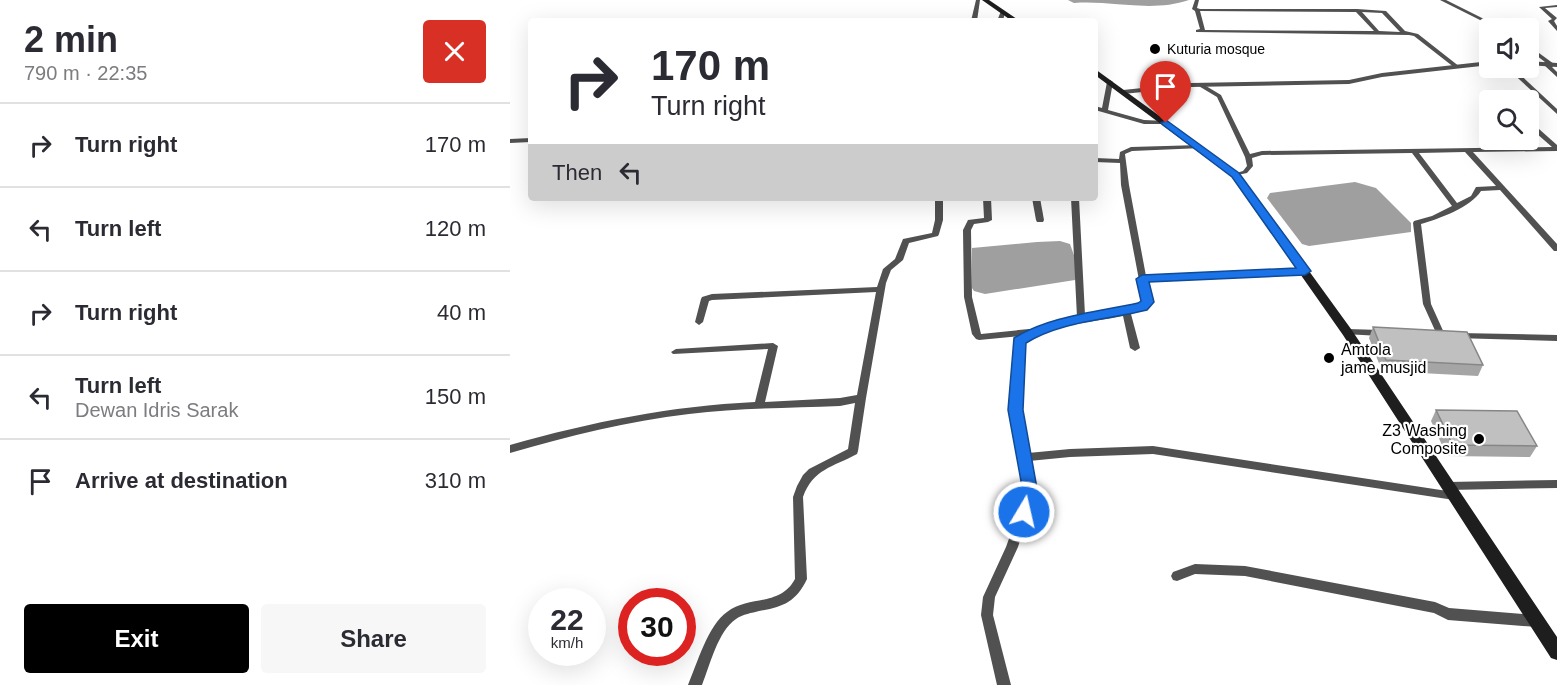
<!DOCTYPE html>
<html lang="en">
<head>
<meta charset="utf-8">
<style>
  body { margin:0; font-family:Arial,sans-serif; background:#f7f7f7; color:#2b2b33; height:100vh; display:flex; flex-direction:column; font-size:22px; white-space:nowrap }
  * { box-sizing:border-box; margin:0 }
  p { font-size:20px; color:#7c7c81 }
  .icon { flex:none; width:33px; height:33px; fill:none; stroke:currentColor; stroke-width:2; stroke-linecap:round; stroke-linejoin:round }
  .map { position:relative; flex:1; overflow:hidden }
  .drawer { display:flex; flex-direction:column; background:#fff; width:510px }
  .drawer>* { flex:none }
  .hud { position:absolute; left:18px; top:18px; width:570px; height:183px; border-radius:6px; box-shadow:0 6px 24px #0002; background:#fff; color:#2b2b33; overflow:hidden }
  .fabs { position:absolute; left:969px; top:18px; display:grid; gap:12px }
  .fabs a { display:grid; place-items:center; width:60px; height:60px; border-radius:6px; background:#fff; box-shadow:0 6px 24px #0002; font-size:30px }
  .speed { position:absolute; left:18px; top:588px; display:flex; gap:12px; font-size:30px; font-weight:700; text-align:center }
  .speed>* { display:grid; place-content:center; width:78px; height:78px; border-radius:50%; background:#fff; box-shadow:0 6px 24px #0002; line-height:1 }
  .speed small { font-size:15px; font-weight:400 }
  .speed .limit { border:9px solid #d22; background:#fff; color:#111 }
  .pin { position:absolute; display:grid; place-items:center; width:51px; height:51px; color:#fff; margin:-62px -26px; border-radius:50% 50% 50% 0; rotate:-45deg; box-shadow:0 0 6px #0007 }
  .pin .icon { rotate:45deg }
  .me { position:absolute; width:66px; margin:-33px; rotate:9deg; stroke-linejoin:round; filter:drop-shadow(0 0 4px #0008) }
  .turn { display:flex; align-items:center; gap:21px; height:126px; padding:0 24px; font-size:27px }
  .turn .icon { width:78px; height:78px; stroke-width:2.5 }
  .turn b { display:block; font-size:42px; line-height:51px }
  .then { display:flex; align-items:center; height:57px; padding:0 24px; background:#0003; gap:12px; font-size:22px }
  .round { display:grid; place-items:center; flex:none; width:63px; height:63px; border-radius:6px; background:#f7f7f7 }
  .head { display:flex; align-items:center; justify-content:space-between; height:102px; padding:0 24px }
  h1 { font-size:36px; font-weight:700; line-height:45px }
  .action { display:flex; gap:12px; margin-top:auto; padding:12px 24px }
  .action a { flex:1; height:69px; border-radius:6px; background:#000; color:#fff; font-size:24px; font-weight:700; line-height:69px; text-align:center }
  .action a+a { background:#f7f7f7; color:#2b2b33 }
  ul { padding:0; list-style:none }
  li { display:flex; align-items:center; gap:18px; height:84px; padding:0 24px; border-top:2px solid #e1e1e2 }
  li div { flex:1 }
  li b { display:block; font-size:22px }
  li em { font-style:normal }
  main { display:flex; flex:1; min-height:0 }
  .map>svg:first-child { display:block }
</style>
</head>
<body>
<main>
<section class="drawer">
<div class="head"><div><h1>2 min</h1><p>790 m · 22:35</p></div><a class="round" style="background:#d93025;color:#fff"><svg class="icon" aria-label="close" viewBox="0 0 24 24"><path d="M6 6l12 12M18 6L6 18"/></svg></a></div>
<ul>
<li><svg class="icon" aria-label="right" viewBox="0 0 24 24"><path d="M7 20v-9h11M14 6l5 5-5 5"/></svg><div><b>Turn right</b></div><em>170 m</em></li>
<li><svg class="icon" aria-label="left" viewBox="0 0 24 24"><path d="M17 20v-9H6M10 6l-5 5 5 5"/></svg><div><b>Turn left</b></div><em>120 m</em></li>
<li><svg class="icon" aria-label="right" viewBox="0 0 24 24"><path d="M7 20v-9h11M14 6l5 5-5 5"/></svg><div><b>Turn right</b></div><em>40 m</em></li>
<li><svg class="icon" aria-label="left" viewBox="0 0 24 24"><path d="M17 20v-9H6M10 6l-5 5 5 5"/></svg><div><b>Turn left</b><p>Dewan Idris Sarak</p></div><em>150 m</em></li>
<li><svg class="icon" aria-label="arrive" viewBox="0 0 24 24"><path d="M6 21V4h12l-3 4 3 4H6"/></svg><div><b>Arrive at destination</b></div><em>310 m</em></li>
</ul>
<div class="action"><a>Exit</a><a>Share</a></div>
</section>
<div class="map">
<svg width="1047" height="685" viewBox="0 0 1047 685">
  <rect width="100%" height="100%" fill="#fff"/>
  <g fill="#9f9f9f">
    <path d="M558,0H679C641,13 602,0 564,3Z"/>
    <polygon points="845,182 866,188 901,223 901,232 799,246 792,244 757,198 760,193"/>
    <polygon points="527,242 550,241 560,244 566,261 565,280 475,294 464,291 462,288 462,248"/>
  </g>
  <g fill="none" stroke-linecap="round" stroke-linejoin="round">
    <g fill="#515151" fill-rule="evenodd">
      <polygon points="466,0 470,0 467,21 461,21"/>
      <path d="M685,0H689L687,8L690,9H847L876,11L895,31L908,34L950,67L945,68L904,36L899,35L686,32V30L690,29L685,11L682,9ZM690,11L846,12L864,31L695,30ZM852,12L872,13L890,32L869,31Z"/>
      <polygon points="930,0 936,0 992,28 986,28"/>
      <polygon points="1047,5 1047,7 1035,8 1047,18 1044,21 1047,26 1047,31 1038,21 1042,19 1029,7"/>
      <polygon points="491,11 495,12 493,21 487,21"/>
      <polygon points="1018,45 1044,64 1044,66 1042,67 1047,72 1047,77 1034,65 1033,64 1035,62 1018,49"/>
      <polygon points="997,68 1003,68 1047,109 1047,114"/>
      <polygon points="600,80 603,82 598,110 634,120 656,121 658,122 658,124 634,124 585,110 585,106 592,108 597,82"/>
      <path d="M687,83H691L711,95L740,154L752,151L1042,147L1018,126V120L1020,121L1047,145V151L963,152L1047,244V251H1044L990,190L971,191C961,207 929,219 911,224L921,304L935,335L934,337H928L913,304L903,223L904,221L922,216L942,206L902,153L752,155L742,158L743,166L737,173L723,176V174L733,171L737,166L735,157L707,97L687,85ZM955,152L986,186L966,187L961,196L947,203L909,153Z"/>
      <polygon points="986,95 990,95 995,100 989,100 985,96"/>
      <polygon points="21,138 21,142 0,143 0,139"/>
      <path d="M690,145L693,147L692,148L622,151L615,154L619,185L636,276L795,269L799,271L795,273L637,281L641,302L634,309L621,314L630,348L625,351L620,348L613,316C578,323 545,324 513,342L510,410L518,453L560,449L643,446L944,492L948,493L949,496L948,499L944,500L643,454L560,457L519,461L525,494L508,547L485,597L483,615L501,685H487L471,615L473,597L496,547L515,494L500,410L505,341L511,336L469,340L466,339L462,334L454,297L453,230L458,220L474,218L473,198H481L482,220L478,222L464,224L461,230L462,297L471,334L519,329L522,330L567,317L561,198H569L575,315L612,310L620,308L633,301L611,185L610,163L585,162V158L609,159L610,152L621,147Z"/>
      <path d="M425,198H433V220L429,234L428,236L399,243L393,260L381,270L376,283L356,398L348,451L347,454C323,467 303,469 293,497L297,579C286,602 273,607 249,611C242,613 233,614 226,619C208,631 200,665 192,685H178C187,664 198,625 217,612C239,595 270,607 285,579L283,497L287,486L293,475L299,469L338,449L345,403L330,406C280,408 229,408 179,414C118,421 59,436 0,453V445C81,422 161,406 245,402L258,349L163,354L161,352L166,349L263,343L268,346L255,402L330,398L347,395L366,292L202,300L199,301L193,322L189,325L185,322L191,299L192,297L202,294L367,287L373,269L385,259L393,239L422,233L425,220Z"/>
      <polygon points="522,198 530,198 534,220 533,222 527,222 526,220"/>
      <polygon points="837,329 871,330 875,333 871,336 834,334 833,332"/>
      <polygon points="948,333 1047,335 1047,341 945,338 944,336"/>
      <polygon points="1047,480 1047,488 938,490 934,489 933,486 934,483 938,482"/>
      <polygon points="685,564 735,566 925,602 939,608 1027,615 1031,617 1033,621 1031,625 1027,627 938,620 924,613 735,576 685,574 667,581 663,580 661,576 663,572"/>
    </g>
    <g fill="#515151" fill-rule="evenodd">
      <polygon points="980,61 980,65 872,77 839,84 681,87 613,94 609,92 613,90 681,83 839,80 872,73"/>
      <polygon points="1018,61 1047,63 1047,67 1018,65"/>
    </g>
    <g fill="#1e1e1e" fill-rule="evenodd">
      <polygon points="472,0 479,0 510,21 502,21"/>
      <polygon points="585,69 728,173 841,329 1047,637 1047,660 1041,658 833,335 722,177 585,75"/>
    </g>
  </g>
  <g fill="#a5a5a5">
    <polygon points="863,327 973,365 968,376 872,371 859,338"/>
    <polygon points="926,410 1027,446 1020,457 937,456 921,421"/>
  </g>
  <g fill="#c0c0c0" stroke="#868686" stroke-width="1.5">
    <polygon points="863,327 957,332 973,365 876,360"/>
    <polygon points="926,410 1007,411 1027,446 943,445"/>
  </g>
  <path fill="#1a73e8" stroke="#114b97" stroke-width="1.5" d="M656,120L729,173L801,271L795,275L639,282L644,302L637,310C597,320 551,321 516,343L513,410L528,494L520,517H509L506,512L512,494L511,481L498,410L504,338C540,316 587,312 628,303L631,301L626,279L632,275L786,268L722,177L653,125L651,123Z"/>
  <g fill="#000" stroke="#fff" stroke-width="2">
    <circle cx="645" cy="49" r="6"/>
    <circle cx="819" cy="358" r="6"/>
    <circle cx="969" cy="439" r="6"/>
  </g>
  <g text-anchor="middle" stroke-width="4.5" stroke-linejoin="round" paint-order="stroke">
    <g font-size="14" fill="#000" stroke="#fff" text-anchor="start">
      <text x="657" y="54">Kuturia mosque</text>
    </g>
    <g font-size="16" fill="#000" stroke="#fff" text-anchor="start">
      <text x="831" y="355">Amtola<tspan x="831" dy="18">jame musjid</tspan></text>
      <text x="957" y="436" text-anchor="end">Z3 Washing<tspan x="957" dy="18">Composite</tspan></text>
    </g>
  </g>
</svg>
<div class="fabs">
<a><svg class="icon" aria-label="sound" viewBox="0 0 24 24"><path d="M4 9h4l5-4v14l-5-4H4zM17 9q2 3 0 6"/></svg></a>
<a><svg class="icon" aria-label="search" viewBox="0 0 24 24"><circle cx="10" cy="10" r="6"/><path d="M15 15l6 6"/></svg></a>
</div>
<div class="speed"><div>22<small>km/h</small></div><div class="limit">30</div></div>
<div class="pin" style="left:656px;top:123px;background:#d93025"><svg class="icon" aria-label="arrive" viewBox="0 0 24 24"><path d="M6 21V4h12l-3 4 3 4H6"/></svg></div>
<svg class="me" style="left:514px;top:512px" viewBox="-20 -20 40 40"><circle r="17" fill="#1a73e8" stroke="#fff" stroke-width="3"/><path d="M0-11L8 9 0 5-8 9z" fill="#fff"/></svg>
<div class="hud">
<div class="turn"><svg class="icon" aria-label="right" viewBox="0 0 24 24"><path d="M7 20v-9h11M14 6l5 5-5 5"/></svg><div><b>170 m</b>Turn right</div></div>
<div class="then">Then<svg class="icon" aria-label="left" viewBox="0 0 24 24"><path d="M17 20v-9H6M10 6l-5 5 5 5"/></svg></div>
</div>
</div>
</main>
</body>
</html>
